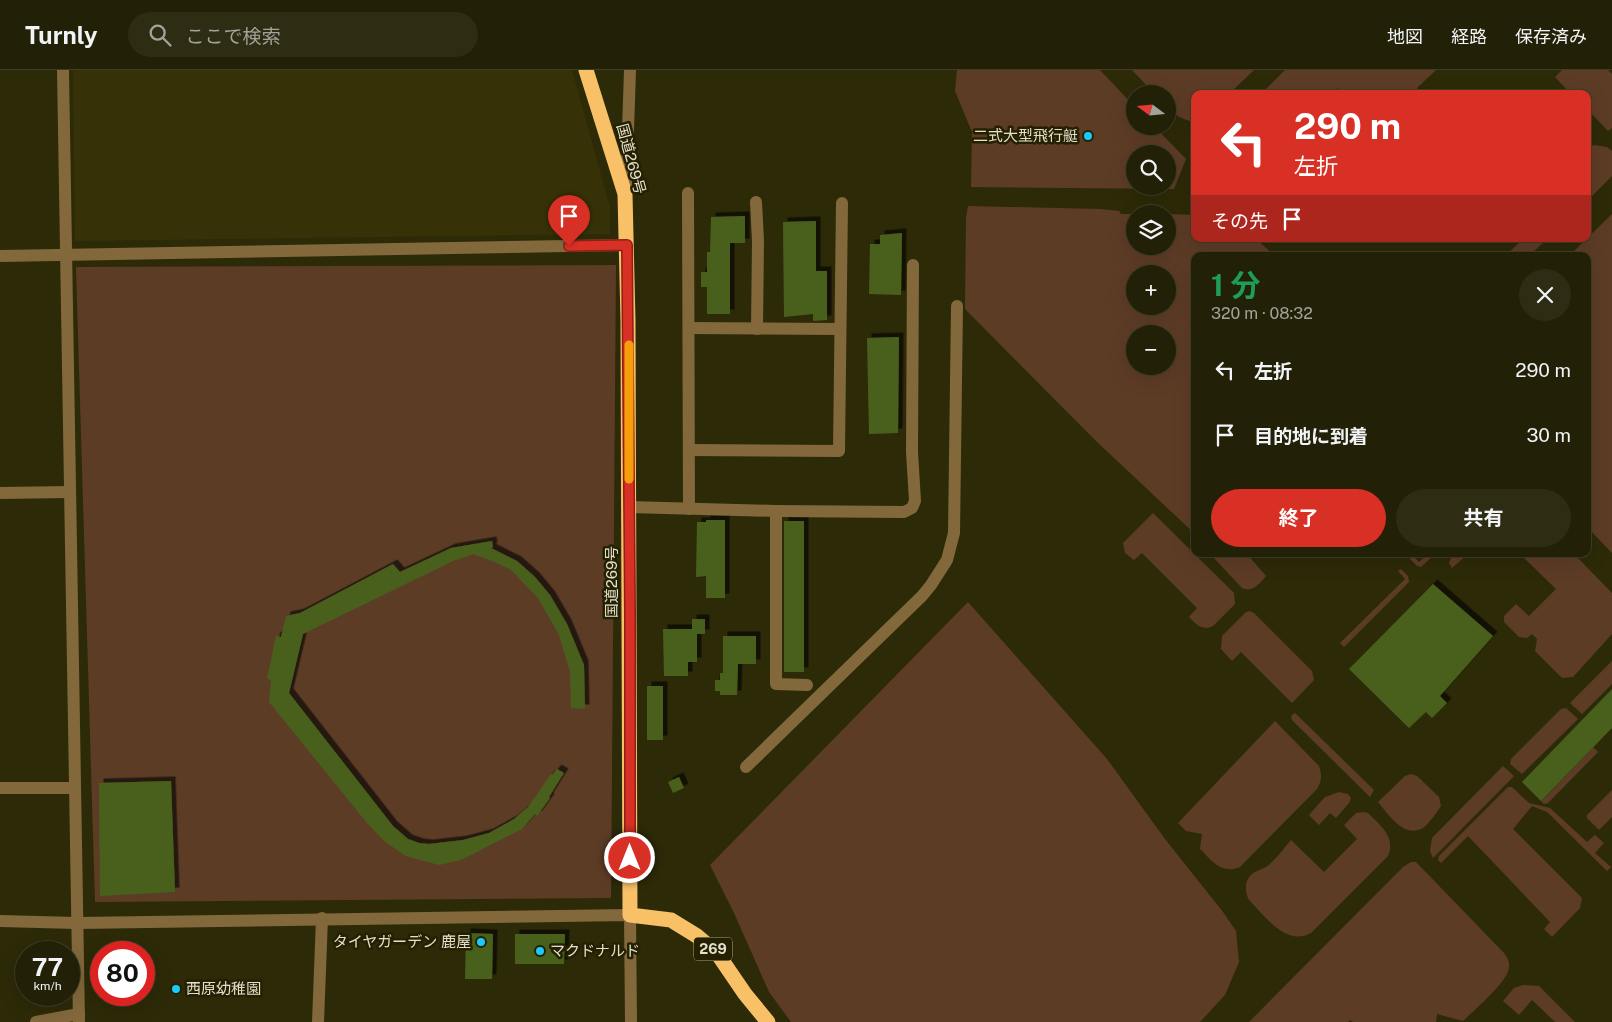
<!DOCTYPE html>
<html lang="ja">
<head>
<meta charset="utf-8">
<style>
  body { margin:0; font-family:"Public Sans","Noto Sans JP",sans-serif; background:#2e2d14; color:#f1f3f6; height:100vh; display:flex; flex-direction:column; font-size:19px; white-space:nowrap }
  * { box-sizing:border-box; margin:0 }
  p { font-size:16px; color:#a2a39b }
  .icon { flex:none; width:28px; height:28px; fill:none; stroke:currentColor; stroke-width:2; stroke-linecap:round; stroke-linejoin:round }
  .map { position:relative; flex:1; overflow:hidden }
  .side { position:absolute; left:1191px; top:182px; width:400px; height:305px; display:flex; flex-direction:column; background:#222006; border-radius:10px; box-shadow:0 5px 20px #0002,0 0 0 1px #3f3e28 }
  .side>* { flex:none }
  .top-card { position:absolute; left:1191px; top:20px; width:400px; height:152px; border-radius:10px; box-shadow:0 5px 20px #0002,0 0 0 1px #3f3e28; background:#d93025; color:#fff; overflow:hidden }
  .needle { width:32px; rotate:286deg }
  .buttons { position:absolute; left:1126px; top:15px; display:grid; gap:10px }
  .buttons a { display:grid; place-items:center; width:50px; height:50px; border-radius:50%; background:#222006; box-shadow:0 5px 20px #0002,0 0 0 1px #3f3e28; font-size:25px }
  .speed { position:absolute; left:15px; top:871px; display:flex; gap:10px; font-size:25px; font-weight:700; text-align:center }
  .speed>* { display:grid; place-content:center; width:65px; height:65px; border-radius:50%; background:#222006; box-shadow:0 5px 20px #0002,0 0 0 1px #3f3e28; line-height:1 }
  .speed small { font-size:12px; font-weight:400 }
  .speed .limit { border:8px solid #d22; background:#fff; color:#111 }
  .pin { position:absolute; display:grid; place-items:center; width:42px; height:42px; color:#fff; margin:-51px -21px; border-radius:50% 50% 50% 0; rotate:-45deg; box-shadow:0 0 5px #0007 }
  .pin .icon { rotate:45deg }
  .me { position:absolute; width:55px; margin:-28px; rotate:0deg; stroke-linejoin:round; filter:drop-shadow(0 0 4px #0008) }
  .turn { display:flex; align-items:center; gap:18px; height:105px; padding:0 20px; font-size:22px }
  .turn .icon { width:65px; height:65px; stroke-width:2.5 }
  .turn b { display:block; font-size:35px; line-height:42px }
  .then { display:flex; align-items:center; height:48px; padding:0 20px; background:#0003; gap:10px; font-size:19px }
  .round { display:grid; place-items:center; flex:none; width:52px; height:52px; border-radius:26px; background:#2e2d14 }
  .summary { display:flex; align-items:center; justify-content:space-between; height:85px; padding:0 20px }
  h1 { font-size:30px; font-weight:700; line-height:38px; color:#1e9e55 }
  .cta { display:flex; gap:10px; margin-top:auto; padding:10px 20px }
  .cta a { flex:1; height:58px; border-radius:30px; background:#d93025; color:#fff; font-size:20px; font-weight:700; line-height:58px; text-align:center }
  .cta a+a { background:#2e2d14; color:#f1f3f6 }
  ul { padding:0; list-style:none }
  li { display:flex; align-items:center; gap:15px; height:65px; padding:0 20px }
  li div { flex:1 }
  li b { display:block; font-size:19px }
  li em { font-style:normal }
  header { display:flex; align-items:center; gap:30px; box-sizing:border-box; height:70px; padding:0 25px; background:#222006; border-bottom:1px solid #3f3e28 }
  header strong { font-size:24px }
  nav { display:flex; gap:28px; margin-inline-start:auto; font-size:18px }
  .search { width:350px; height:45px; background:#2e2d14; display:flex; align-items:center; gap:12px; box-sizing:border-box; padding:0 18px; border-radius:28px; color:#a2a39b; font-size:19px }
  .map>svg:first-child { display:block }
</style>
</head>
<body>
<header>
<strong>Turnly</strong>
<div class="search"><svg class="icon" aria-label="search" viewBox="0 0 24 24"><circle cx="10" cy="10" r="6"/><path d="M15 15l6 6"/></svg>ここで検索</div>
<nav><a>地図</a><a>経路</a><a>保存済み</a></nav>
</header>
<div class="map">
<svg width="1612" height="952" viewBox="0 0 1612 952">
  <defs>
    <filter id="shadow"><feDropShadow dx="4.5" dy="-4.5" stdDeviation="0" flood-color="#0009"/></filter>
  </defs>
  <rect width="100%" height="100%" fill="#2d2a08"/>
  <polygon fill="#363106" points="73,0 572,0 610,137 610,164 75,171"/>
  <g fill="#5d3c26" fill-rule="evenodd">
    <path d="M957,0H1100L1135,37V56H1154L1186,89L1174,119L971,117L972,62L955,21ZM1135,84H1168V116H1135Z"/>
    <path d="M1132,0H1254L1229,24H1195V52C1183,50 1176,46 1168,37V24H1155Z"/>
    <polygon points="1285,0 1436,0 1417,18 1422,24 1344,24 1338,18 1333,24 1261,24"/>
    <polygon points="1562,0 1608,0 1612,4 1612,58 1608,61 1588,40 1588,24 1571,24 1555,7"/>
    <polygon points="1594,75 1607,77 1612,81 1612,106 1588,130 1588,78"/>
    <path d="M968,136L1101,139L1119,141L1121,144H1135V176H1168V144L1195,145V169H1256L1275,186H1195V420L1190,425L1195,430V464L1096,371L965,239L966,148ZM1135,204H1168V236H1135ZM1135,264H1168V296H1135Z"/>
    <polygon points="1612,144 1612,483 1588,458 1588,186 1569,186"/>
    <polygon points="1523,169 1547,169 1529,186 1505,186"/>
    <polygon points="616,195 611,828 95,832 76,197"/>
    <path d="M1153,443L1234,523L1235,534L1213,556C1202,561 1197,555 1189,547L1197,538L1142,483L1134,490L1125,483L1123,473Z"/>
    <path d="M1210,484H1247L1266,506C1259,514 1253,523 1242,518Z"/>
    <polygon points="1428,484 1435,484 1421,497 1417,496 1410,489 1413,486 1419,492"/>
    <polygon points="1453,484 1468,484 1452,498 1449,493"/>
    <polygon points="1520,484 1574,484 1612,523 1612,564 1573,607 1562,608 1535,581 1537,569 1532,564 1527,568 1519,567 1504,552 1504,546 1516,534 1529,546 1556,519"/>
    <polygon points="1401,499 1408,506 1409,512 1344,577 1340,573 1405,509 1398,501"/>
    <polygon points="968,532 1107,689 1165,769 1223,842 1236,861 1239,892 1225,925 1200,952 791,952 769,922 734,843 710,795"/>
    <polygon points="1250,541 1254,543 1312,601 1314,610 1292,633 1241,582 1232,591 1221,579 1222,566 1246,542"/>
    <polygon points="1612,591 1612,614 1582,644 1570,633"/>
    <polygon points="1566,638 1578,649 1522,704 1510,694 1511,689 1561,639"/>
    <polygon points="1295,643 1374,720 1370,727 1292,650 1291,646"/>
    <path d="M1275,651L1319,696C1322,705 1322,710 1317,719L1240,797C1222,805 1212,791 1200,779L1202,764L1186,761L1178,753Z"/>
    <polygon points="1593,677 1598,682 1548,733 1544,734 1541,731"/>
    <polygon points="1503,696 1514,706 1433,788 1430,781 1432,768"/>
    <path d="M1411,704L1417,706L1439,727L1441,736C1437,742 1428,755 1423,758C1404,769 1388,744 1378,732L1405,706Z"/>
    <polygon points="1508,717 1512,717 1529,733 1550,738 1587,772 1595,765 1604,773 1595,783 1611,797 1607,801 1547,742 1532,736 1513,759 1582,828 1580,838 1552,867 1544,859 1550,852 1468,766 1441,793 1438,790 1439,786"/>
    <polygon points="1612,720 1612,747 1599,760 1587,748 1587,745"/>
    <polygon points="1339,722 1348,724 1351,728 1349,733 1336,748 1330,743 1319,755 1309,745 1325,727"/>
    <path d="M1364,742L1368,743C1381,756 1396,767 1388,786L1311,863C1286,877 1265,846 1249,830C1244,821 1244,808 1255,802C1258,800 1263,799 1266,797C1275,791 1283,779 1291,770L1324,802L1357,769L1344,755L1356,743Z"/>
    <path d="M1411,792H1416L1504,883C1507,887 1510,892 1509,897C1508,912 1475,939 1463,951L1437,944L1436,952H1353L1350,950L1348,952H1249L1403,797Z"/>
    <polygon points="1523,915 1539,916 1575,952 1555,952 1532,930 1519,945 1503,931 1514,918"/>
  </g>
  <g fill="#48601e" filter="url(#shadow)">
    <polygon points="745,146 745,173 730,173 730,244 707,244 707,217 701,217 701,202 707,202 707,182 710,182 711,147"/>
    <polygon points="816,151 816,201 827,201 827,250 813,251 813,244 784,247 783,152"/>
    <polygon points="902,163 901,225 869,224 870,174 880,174 880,165"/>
    <polygon points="899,267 898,363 869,364 867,268"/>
    <polygon points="706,450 725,450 725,528 706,528 706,506 696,507 697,452 706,452"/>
    <rect x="784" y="451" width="20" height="151"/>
    <polygon points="492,471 493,477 491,478 517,491 535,507 550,525 567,554 584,595 585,639 571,638 570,602 559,565 538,528 511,500 495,492 473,484 453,491 303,564 289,623 393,756 408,769 419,773 429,774 463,770 489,763 514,749 528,737 551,704 552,705 557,699 564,703 549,727 550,728 537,746 535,744 522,759 461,790 439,795 406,786 384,771 367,753 269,632 271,610 267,609 276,566 281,567 286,546 300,543 393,494 400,502 451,478"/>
    <polygon points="1433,514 1493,566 1440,626 1447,633 1432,648 1426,642 1409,658 1349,599"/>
    <polygon points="692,549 705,549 705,564 697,564 697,592 688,592 688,606 664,606 663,559 692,559"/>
    <polygon points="723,566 756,566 756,594 738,594 737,625 720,625 720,621 715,621 715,610 720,610 720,603 723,603"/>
    <rect x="647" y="616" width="16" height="54"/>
    <polygon points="1612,619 1612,658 1541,731 1522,712"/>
    <polygon points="679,707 684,718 673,723 668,712"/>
    <polygon points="171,711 175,822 100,826 99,713"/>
    <polygon points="466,863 493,864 492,909 465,909"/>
    <polygon points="515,864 565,864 564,894 515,894"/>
  </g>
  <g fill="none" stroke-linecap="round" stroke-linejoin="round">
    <g stroke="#83683c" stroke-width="12">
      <polyline points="63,0 79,952"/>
      <polyline points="626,120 630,0"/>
      <polyline points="688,123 689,439"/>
      <polyline points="756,132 758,171 757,259"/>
      <polyline points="0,186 627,175"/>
      <polyline points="689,258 839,259"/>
      <polyline points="689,380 839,381 842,133"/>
      <polyline points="0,423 70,422"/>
      <polyline points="629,437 776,441 904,442 912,438 915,431 912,382 913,195"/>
      <polyline points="776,441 776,614 807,615"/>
      <polyline points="746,697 922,526 931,515 947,490 954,463 957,236"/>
      <polyline points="0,718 75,718"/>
      <polyline points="0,851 77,853 630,845 631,952"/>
      <polyline points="36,952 79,944"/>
      <polyline points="318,952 322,848"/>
    </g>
    <polyline stroke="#f8c167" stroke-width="15" points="586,0 625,124 628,251 630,845 671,850 697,866 717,883 745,924 768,952"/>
  </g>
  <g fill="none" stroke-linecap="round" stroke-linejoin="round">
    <g stroke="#8d1f18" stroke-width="12">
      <polyline id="route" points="569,176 627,175 630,540 630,788"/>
    </g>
    <use href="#route" stroke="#d93025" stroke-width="9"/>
    <polyline stroke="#f59e0b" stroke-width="9" points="629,275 629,409"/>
  </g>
  <g fill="#1acafc" stroke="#242000" stroke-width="2">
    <circle cx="1088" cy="66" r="5"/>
    <circle cx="481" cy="872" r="5"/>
    <circle cx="540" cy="881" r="5"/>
    <circle cx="176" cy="919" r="5"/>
  </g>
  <g text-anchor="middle" stroke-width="5" stroke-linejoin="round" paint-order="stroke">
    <rect fill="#242000" stroke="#a8a690" stroke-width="1" x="694" y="867.5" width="38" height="23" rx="4"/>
    <g font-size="14" font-weight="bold" fill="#e1dfcd">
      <text x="713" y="884">269</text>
    </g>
    <g font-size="15" fill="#e1dfcd" stroke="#242000" text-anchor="end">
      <text x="1078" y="71">二式大型飛行艇</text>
      <text x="471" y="877">タイヤガーデン 鹿屋</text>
      <text x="550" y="886" text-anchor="start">マクドナルド</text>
      <text x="186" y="924" text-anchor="start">西原幼稚園</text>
    </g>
    <g font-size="15" fill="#e1dfcd" stroke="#242000">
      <text transform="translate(631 89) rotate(75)" y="5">国道269号</text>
      <text transform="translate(612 512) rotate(-90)" y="5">国道269号</text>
    </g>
  </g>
</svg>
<div class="buttons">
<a><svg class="needle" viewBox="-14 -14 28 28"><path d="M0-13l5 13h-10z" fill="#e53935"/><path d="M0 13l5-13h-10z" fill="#a2a39b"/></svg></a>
<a><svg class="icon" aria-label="search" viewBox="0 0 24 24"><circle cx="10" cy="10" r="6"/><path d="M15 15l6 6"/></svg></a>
<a><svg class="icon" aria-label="layers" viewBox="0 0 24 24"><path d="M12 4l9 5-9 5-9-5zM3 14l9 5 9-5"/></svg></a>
<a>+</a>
<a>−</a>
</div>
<div class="speed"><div>77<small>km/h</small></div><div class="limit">80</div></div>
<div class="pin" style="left:569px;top:176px;background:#d93025"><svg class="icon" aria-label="arrive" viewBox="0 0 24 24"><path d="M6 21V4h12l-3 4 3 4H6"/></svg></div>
<svg class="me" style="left:630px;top:788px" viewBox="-20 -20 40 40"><circle r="17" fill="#d93025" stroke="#fff" stroke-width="3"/><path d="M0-11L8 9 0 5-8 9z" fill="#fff"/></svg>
<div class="top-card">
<div class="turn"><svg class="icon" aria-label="left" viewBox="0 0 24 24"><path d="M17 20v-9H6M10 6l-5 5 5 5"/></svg><div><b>290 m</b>左折</div></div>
<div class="then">その先<svg class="icon" aria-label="arrive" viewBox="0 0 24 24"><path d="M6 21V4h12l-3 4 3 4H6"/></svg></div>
</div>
<section class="side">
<div class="summary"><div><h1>1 分</h1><p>320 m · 08:32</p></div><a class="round"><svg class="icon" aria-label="close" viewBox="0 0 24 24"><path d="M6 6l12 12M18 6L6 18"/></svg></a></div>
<ul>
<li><svg class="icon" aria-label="left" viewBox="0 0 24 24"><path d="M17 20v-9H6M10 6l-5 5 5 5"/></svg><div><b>左折</b></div><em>290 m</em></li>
<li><svg class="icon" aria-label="arrive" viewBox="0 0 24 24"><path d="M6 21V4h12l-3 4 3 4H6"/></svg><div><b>目的地に到着</b></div><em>30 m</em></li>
</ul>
<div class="cta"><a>終了</a><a>共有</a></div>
</section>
</div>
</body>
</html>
